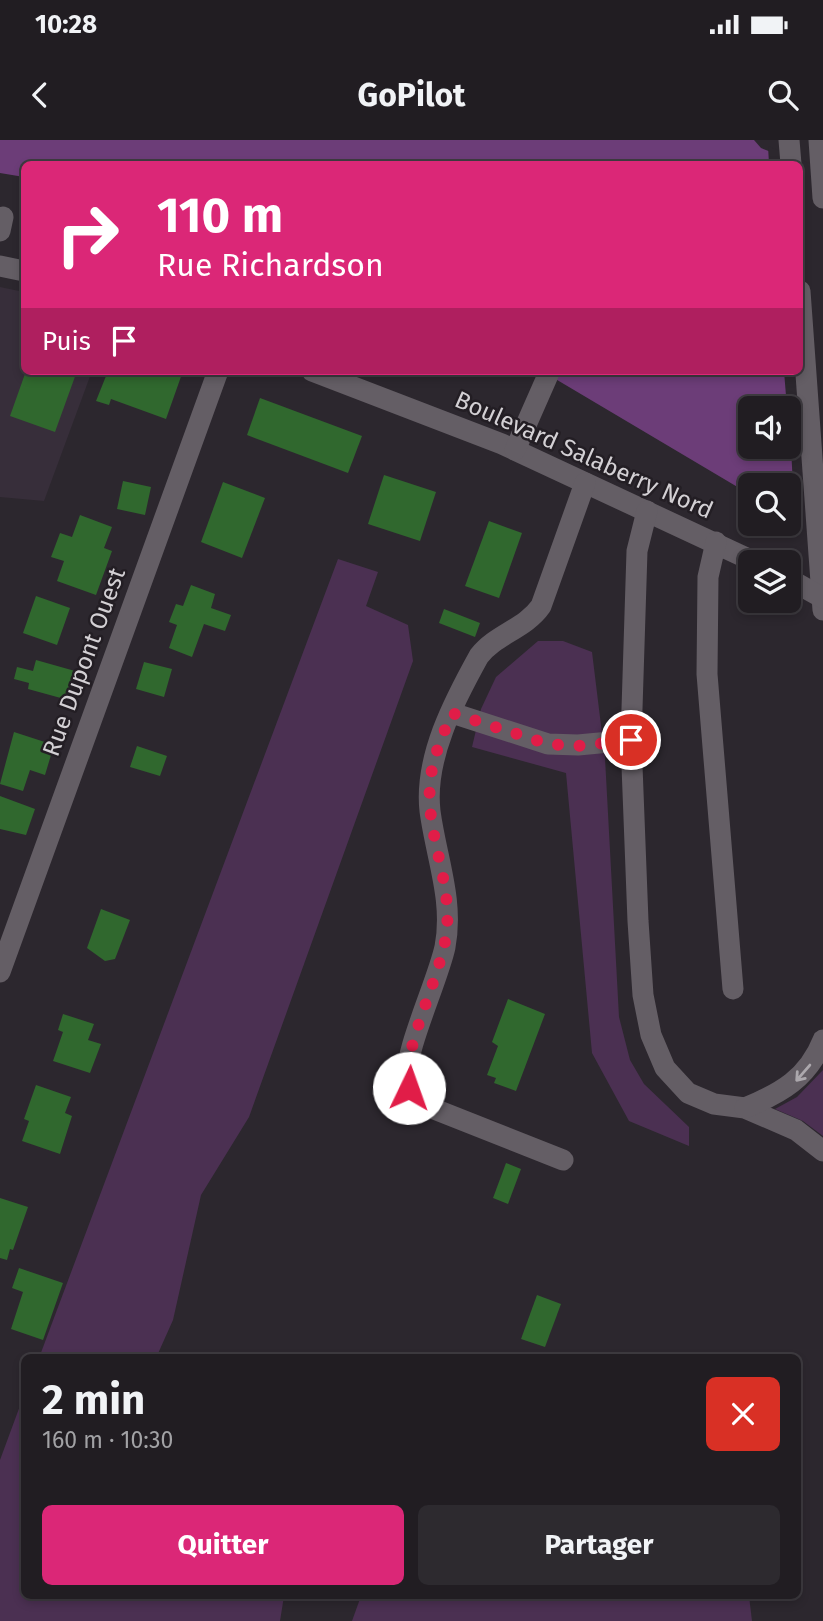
<!DOCTYPE html>
<html lang="fr">
<head>
<meta charset="utf-8">
<style>
  body { margin:0; font-family:"Fira Sans",sans-serif; background:#2d2a2f; color:#f1f3f6; height:100vh; display:flex; flex-direction:column; font-size:26px; white-space:nowrap }
  * { box-sizing:border-box; margin:0 }
  p { font-size:23px; color:#a2a2a5 }
  .icon { flex:none; width:38px; height:38px; fill:none; stroke:currentColor; stroke-width:2; stroke-linecap:round; stroke-linejoin:round }
  .map { position:relative; flex:1; overflow:hidden }
  .drawer { position:absolute; left:21px; top:1214px; width:780px; height:245px; display:flex; flex-direction:column; background:#211d22; border-radius:10px; box-shadow:0 4px 10px #0003,0 0 0 2px #3e3b40 }
  .drawer>* { flex:none }
  .guide { position:absolute; left:21px; top:21px; width:782px; height:214px; border-radius:10px; box-shadow:0 4px 10px #0003,0 0 0 2px #3e3b40; background:#db2777; color:#fff; overflow:hidden }
  .tools { position:absolute; left:738px; top:256px; display:grid; gap:14px }
  .tools a { display:grid; place-items:center; width:63px; height:63px; border-radius:10px; background:#211d22; box-shadow:0 4px 10px #0003,0 0 0 2px #3e3b40; font-size:35px }
  .pin { position:absolute; display:grid; place-items:center; width:60px; height:60px; color:#fff; margin:-30px; border:4px solid #fff; border-radius:50%; box-shadow:0 2px 7px #0007 }
  .me { position:absolute; width:77px; margin:-38px; rotate:3deg; stroke-linejoin:round; filter:drop-shadow(0 0 5px #0008) }
  .turn { display:flex; align-items:center; gap:24px; height:147px; padding:0 21px; font-size:32px }
  .turn .icon { width:91px; height:91px; stroke-width:2.5 }
  .turn b { display:block; font-size:49px; line-height:60px }
  .then { display:flex; align-items:center; height:66px; padding:0 21px; background:#0003; gap:14px; font-size:26px }
  .round { display:grid; place-items:center; flex:none; width:74px; height:74px; border-radius:10px; background:#2d2a2f }
  .summary { display:flex; align-items:center; justify-content:space-between; height:119px; padding:0 21px }
  h1 { font-size:42px; font-weight:700; line-height:52px }
  .button { display:flex; gap:14px; margin-top:auto; padding:14px 21px }
  .button a { flex:1; height:80px; border-radius:10px; background:#db2777; color:#fff; font-size:28px; font-weight:700; line-height:80px; text-align:center }
  .button a+a { background:#2d2a2f; color:#f1f3f6 }
  .status { display:flex; justify-content:space-between; align-items:center; height:49px; padding:0 35px; background:#211d22; direction:ltr }
  .status svg { height:19px; fill:currentColor }
  header { display:flex; justify-content:space-between; align-items:center; height:91px; padding:0 21px; background:#211d22; font-size:32px; font-weight:700 }
  .map>svg:first-child { display:block }
</style>
</head>
<body>
<div class="status"><b>10:28</b><svg viewBox="0 0 49 12"><path d="M0 12V9h3v3zM5 12V6h3v6zM10 12V3h3v9zM15 12V0h3v12zM26 1h20v11H26zM47 4h2v5h-2z"/></svg></div>
<header><svg class="icon" aria-label="back" viewBox="0 0 24 24"><path d="M15 5l-7 7 7 7"/></svg>GoPilot<svg class="icon" aria-label="search" viewBox="0 0 24 24"><circle cx="10" cy="10" r="6"/><path d="M15 15l6 6"/></svg></header>
<div class="map">
<svg width="823" height="1481" viewBox="0 0 823 1481">
  <rect width="100%" height="100%" fill="#2c272e"/>
  <polygon fill="#372e3a" points="0,147 24,152 24,231 92,231 44,361 0,357"/>
  <g fill="#4b3052">
    <polygon points="338,419 378,432 366,466 408,485 413,521 249,977 201,1055 173,1180 156,1218 39,1218"/>
    <polygon points="538,501 563,501 592,512 605,618 619,877 630,920 644,944 689,987 689,1006 629,981 592,913 566,633 472,607 481,569 496,537"/>
    <polygon points="823,930 823,996 803,981 775,969 797,957"/>
    <polygon points="24,1255 24,1456 284,1456 280,1481 0,1481 0,1320"/>
    <polygon points="361,1456 749,1456 752,1481 352,1481"/>
  </g>
  <path fill="#6c3d78" fill-rule="evenodd" d="M0,0H754L761,8L823,32V397L789,377V345H751V355L542,231H800V24H24V37L0,33ZM751,268H789V306H751Z"/>
  <polygon fill="#2c272e" points="768,6 823,29 823,401 795,385 789,268 787,268 784,231 800,231 800,24 769,24"/>
  <g fill="#30682e">
    <polygon points="26,231 77,231 55,292 10,276"/>
    <polygon points="108,231 183,231 166,279 111,259 109,265 96,261"/>
    <polygon points="260,258 362,296 348,333 247,295"/>
    <polygon points="384,335 436,352 420,401 368,384"/>
    <polygon points="123,341 151,347 145,375 117,369"/>
    <polygon points="223,342 265,358 242,418 201,402"/>
    <polygon points="80,375 112,387 104,408 112,411 96,455 57,441 64,421 51,417 60,393 72,397"/>
    <polygon points="489,381 522,393 499,458 465,446"/>
    <polygon points="191,445 215,454 211,468 231,475 225,491 204,484 192,517 169,508 177,485 169,482 176,464 183,466"/>
    <polygon points="36,456 70,468 57,505 23,493"/>
    <polygon points="444,469 480,483 475,497 439,483"/>
    <polygon points="36,520 75,531 68,560 28,549 29,543 14,539 17,527 33,531"/>
    <polygon points="144,522 172,529 164,557 136,549"/>
    <polygon points="14,592 54,605 45,635 30,630 23,651 0,644"/>
    <polygon points="137,606 167,616 160,636 130,627"/>
    <polygon points="0,656 35,669 26,695 0,689"/>
    <polygon points="101,769 130,780 115,819 105,821 87,808"/>
    <polygon points="508,859 545,874 516,951 494,943 496,938 487,935 498,906 492,902"/>
    <polygon points="63,874 94,884 88,900 101,904 90,933 53,921 63,892 58,890"/>
    <polygon points="36,945 71,957 65,973 72,976 60,1014 22,1001 29,981 24,979"/>
    <polygon points="506,1023 521,1029 508,1064 493,1058"/>
    <polygon points="0,1058 28,1067 13,1110 10,1109 7,1120 0,1118"/>
    <polygon points="19,1128 63,1143 43,1200 11,1189 23,1152 12,1148"/>
    <polygon points="537,1155 561,1164 545,1207 521,1199"/>
  </g>
  <g fill="none" stroke-linecap="round" stroke-linejoin="round">
    <g stroke="#645e65" stroke-width="21">
      <polyline points="789,0 791,24"/>
      <polyline points="819,0 823,58"/>
      <polyline points="0,91 3,77"/>
      <polyline points="0,126 24,131"/>
      <polyline points="800,151 823,470"/>
      <polyline points="312,231 502,304 755,422"/>
      <polyline points="515,310 548,235"/>
      <polyline points="647,371 637,411 631,600 638,781 643,855 651,895 665,928 688,953 714,964 745,968 796,990 823,1011"/>
      <polyline points="716,402 708,437 707,534 733,849"/>
      <polyline points="789,439 823,458"/>
      <polyline points="452,573 548,604 578,605 631,600"/>
      <polyline points="0,832 218,231"/>
      <path d="M745,968C781,953 808,938 823,900"/>
      <path d="M563,1020L424,965C416,958 409,951 407,939C404,912 438,840 445,807C454,760 436,717 430,671C424,618 454,561 479,516C496,494 525,489 541,466L585,343"/>
    </g>
  </g>
  <defs><path id="oneway-shaft" d="M-6 0H5M1.5-3L5.5 0L1.5 3" fill="none" stroke-width="1.6" stroke-linecap="round" stroke-linejoin="round" transform="scale(1.75)"/></defs>
  <use stroke="#aca8ad" href="#oneway-shaft" transform="translate(803 933) rotate(131)"/>
  <g fill="none" stroke-linecap="round" stroke-linejoin="round">
    <path stroke="#e11d48" stroke-width="12" stroke-dasharray="0 21.6" d="M409,948C400,909 443,835 447,788C451,739 426,693 430,644C432,618 442,597 452,573L548,604L578,606L631,600"/>
  </g>
  <g text-anchor="middle" stroke-width="5" stroke-linejoin="round" paint-order="stroke">
    <g font-size="24" fill="#d3d0d4" stroke="#231e24">
      <text transform="translate(584 315) rotate(24)" y="8">Boulevard Salaberry Nord</text>
      <text transform="translate(84 522) rotate(-70)" y="8">Rue Dupont Ouest</text>
    </g>
  </g>
</svg>
<div class="tools">
<a><svg class="icon" aria-label="sound" viewBox="0 0 24 24"><path d="M4 9h4l5-4v14l-5-4H4zM17 9q2 3 0 6"/></svg></a>
<a><svg class="icon" aria-label="search" viewBox="0 0 24 24"><circle cx="10" cy="10" r="6"/><path d="M15 15l6 6"/></svg></a>
<a><svg class="icon" aria-label="layers" viewBox="0 0 24 24"><path d="M12 4l9 5-9 5-9-5zM3 14l9 5 9-5"/></svg></a>
</div>
<div class="pin" style="left:631px;top:600px;background:#d93025"><svg class="icon" aria-label="arrive" viewBox="0 0 24 24"><path d="M6 21V4h12l-3 4 3 4H6"/></svg></div>
<svg class="me" style="left:409px;top:948px" viewBox="-20 -20 40 40"><circle r="19" fill="#fff"/><path d="M0-13L10 11 0 6-10 11z" fill="#e11d48"/></svg>
<div class="guide">
<div class="turn"><svg class="icon" aria-label="right" viewBox="0 0 24 24"><path d="M7 20v-9h11M14 6l5 5-5 5"/></svg><div><b>110 m</b>Rue Richardson</div></div>
<div class="then">Puis<svg class="icon" aria-label="arrive" viewBox="0 0 24 24"><path d="M6 21V4h12l-3 4 3 4H6"/></svg></div>
</div>
<section class="drawer">
<div class="summary"><div><h1>2 min</h1><p>160 m · 10:30</p></div><a class="round" style="background:#d93025;color:#fff"><svg class="icon" aria-label="close" viewBox="0 0 24 24"><path d="M6 6l12 12M18 6L6 18"/></svg></a></div>
<div class="button"><a>Quitter</a><a>Partager</a></div>
</section>
</div>
</body>
</html>
